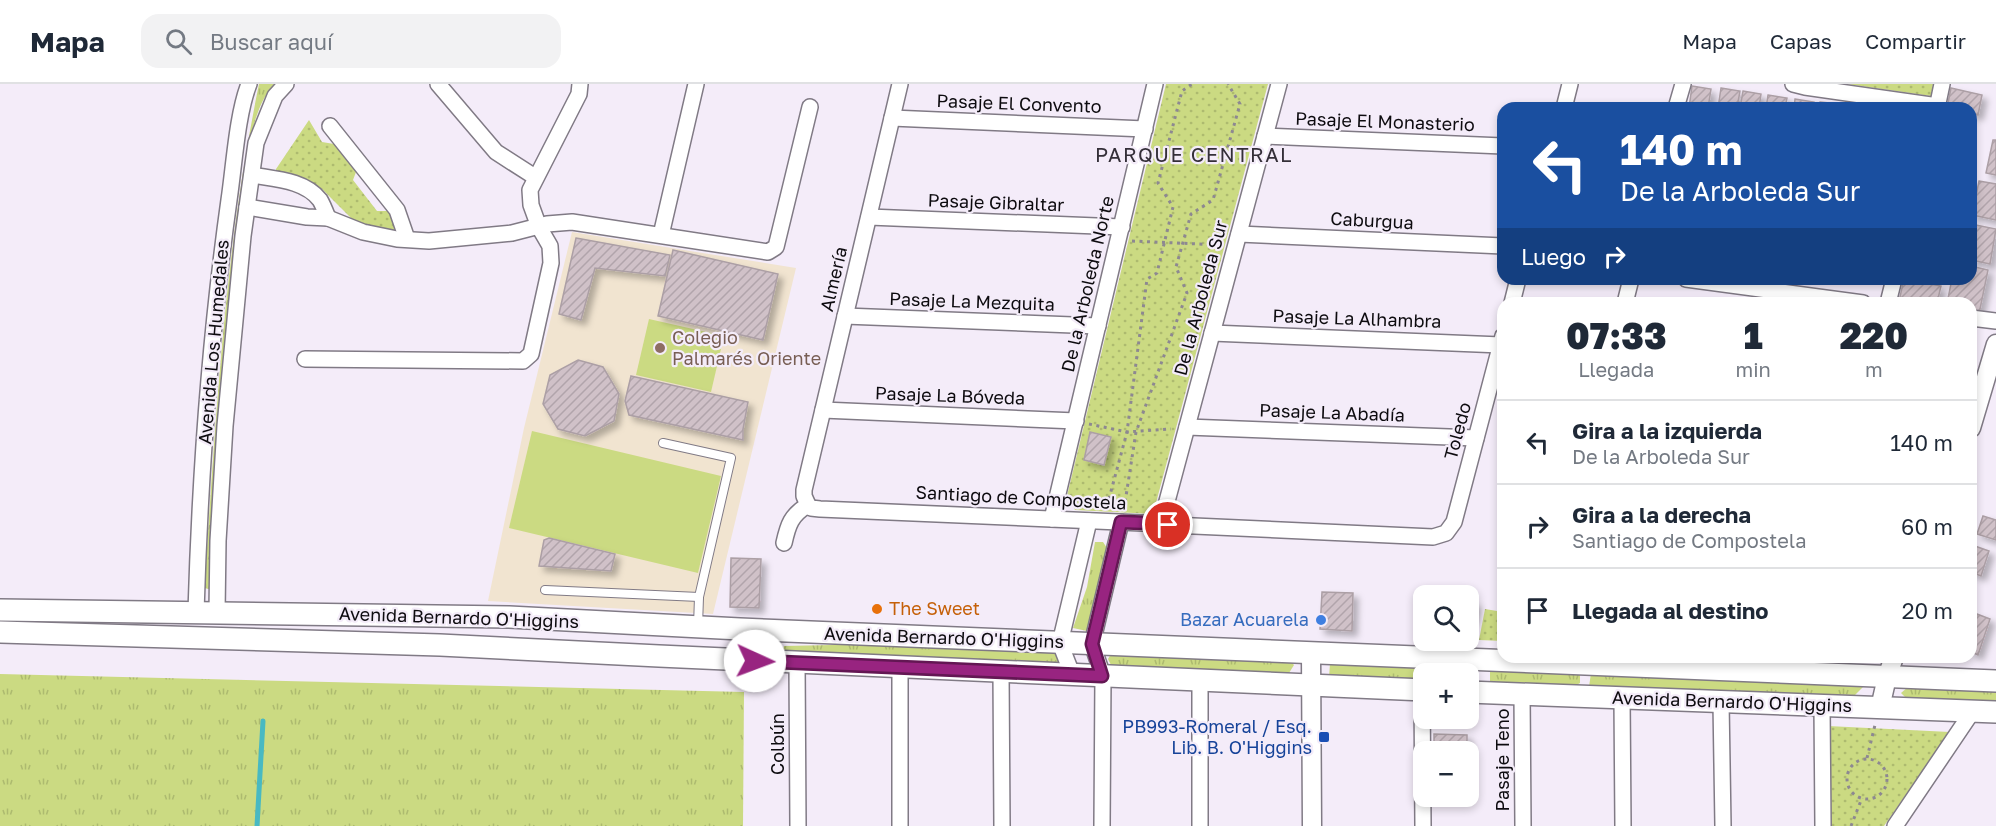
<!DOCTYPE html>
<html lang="es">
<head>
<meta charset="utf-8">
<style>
  body { margin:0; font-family:"Golos Text",sans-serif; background:#f2f2f3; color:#1f2937; height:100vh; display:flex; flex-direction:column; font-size:22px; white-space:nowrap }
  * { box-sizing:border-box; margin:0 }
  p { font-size:20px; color:#747a83 }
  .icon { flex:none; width:33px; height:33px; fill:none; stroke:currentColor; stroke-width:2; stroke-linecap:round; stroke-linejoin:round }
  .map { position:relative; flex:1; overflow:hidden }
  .panel { position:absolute; left:1497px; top:213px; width:480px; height:366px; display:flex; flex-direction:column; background:#fff; border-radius:18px; box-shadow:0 3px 9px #0003 }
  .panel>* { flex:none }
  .hud { position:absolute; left:1497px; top:18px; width:480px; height:183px; border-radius:18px; box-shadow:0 3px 9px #0003; background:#1a4fa0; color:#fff; overflow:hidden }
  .fabs { position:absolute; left:1413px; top:501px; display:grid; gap:12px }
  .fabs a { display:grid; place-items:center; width:66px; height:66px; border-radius:12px; background:#fff; box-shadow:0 3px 9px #0003; font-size:30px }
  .pin { position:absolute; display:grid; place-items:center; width:51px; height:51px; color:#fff; margin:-26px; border:3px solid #fff; border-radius:50%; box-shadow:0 2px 6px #0007 }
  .me { position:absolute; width:66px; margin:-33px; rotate:92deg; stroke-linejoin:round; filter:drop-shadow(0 0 4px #0008) }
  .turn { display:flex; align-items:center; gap:21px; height:126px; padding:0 24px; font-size:27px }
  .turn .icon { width:78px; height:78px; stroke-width:2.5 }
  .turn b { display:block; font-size:42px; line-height:51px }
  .then { display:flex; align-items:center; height:57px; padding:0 24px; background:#0003; gap:12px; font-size:22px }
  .eta { display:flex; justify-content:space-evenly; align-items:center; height:102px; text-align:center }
  .eta b { font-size:36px; font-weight:800; line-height:42px }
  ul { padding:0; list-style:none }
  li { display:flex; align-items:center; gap:18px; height:84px; padding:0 24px; border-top:2px solid #e0e1e3 }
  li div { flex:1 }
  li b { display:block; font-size:22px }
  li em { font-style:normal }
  header { display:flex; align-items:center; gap:36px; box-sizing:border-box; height:84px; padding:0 30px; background:#fff; border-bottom:2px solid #e0e1e3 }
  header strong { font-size:28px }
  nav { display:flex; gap:33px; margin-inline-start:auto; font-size:21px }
  .search { width:420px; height:54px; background:#f2f2f3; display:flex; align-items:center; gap:15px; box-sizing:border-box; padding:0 21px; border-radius:18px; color:#747a83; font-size:22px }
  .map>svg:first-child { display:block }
</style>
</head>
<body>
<header>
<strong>Mapa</strong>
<div class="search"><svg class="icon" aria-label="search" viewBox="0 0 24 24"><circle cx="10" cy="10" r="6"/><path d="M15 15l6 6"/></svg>Buscar aquí</div>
<nav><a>Mapa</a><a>Capas</a><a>Compartir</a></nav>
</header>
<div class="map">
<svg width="1996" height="742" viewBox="0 0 1996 742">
  <defs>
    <pattern id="grass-tufts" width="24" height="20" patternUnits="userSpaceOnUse" patternTransform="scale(1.5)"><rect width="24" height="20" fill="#cbda82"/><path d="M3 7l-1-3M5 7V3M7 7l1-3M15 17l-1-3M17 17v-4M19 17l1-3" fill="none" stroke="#adba6f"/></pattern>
    <pattern id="park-dots" width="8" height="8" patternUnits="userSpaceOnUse" patternTransform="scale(1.5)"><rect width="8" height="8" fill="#cbda82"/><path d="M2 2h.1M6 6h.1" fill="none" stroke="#adba6f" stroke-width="1.8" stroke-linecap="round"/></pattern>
    <pattern id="building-hatch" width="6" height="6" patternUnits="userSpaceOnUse" patternTransform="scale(1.5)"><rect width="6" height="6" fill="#d0c1c8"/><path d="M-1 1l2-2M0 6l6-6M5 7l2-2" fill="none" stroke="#b1a4ab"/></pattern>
    <filter id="shadow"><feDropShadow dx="5" dy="5" stdDeviation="3" flood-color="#0004"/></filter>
  </defs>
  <rect width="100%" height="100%" fill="#f4ecf9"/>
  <polygon fill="#f1e4d0" points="572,148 796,184 713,530 488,517 524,344"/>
  <g fill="url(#grass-tufts)">
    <path d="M259,0H274C256,21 251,50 247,77L211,504L208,505L205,504V495C216,329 225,163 259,0Z"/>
    <polygon points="1095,458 1103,458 1111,470 1094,516 1087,547 1073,544 1087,503"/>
    <polygon points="879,560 1054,567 1061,570 1063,581 782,570 784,562"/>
    <polygon points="1112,568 1288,574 1294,581 1289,589 1113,585 1108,575"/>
    <polygon points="1330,579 1478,582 1473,599 1469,599 1468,590 1424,590 1423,597 1329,594"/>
    <polygon points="1490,584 1580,590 1580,599 1573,603 1490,601"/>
    <polygon points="1591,589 1857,596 1863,603 1855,611 1589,603"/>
    <polygon points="0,590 744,608 743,742 0,742"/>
    <polygon points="1908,603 1996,606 1996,620 1909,617 1901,609"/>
  </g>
  <g fill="url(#park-dots)">
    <polygon points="1166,0 1268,0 1153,430 1075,426 1067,412"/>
    <polygon points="1847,0 1933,0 1931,12"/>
    <polygon points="309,36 322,58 334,60 356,88 353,96 377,127 390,127 398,143 391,150 355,138 322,105 311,99 276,89 276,85"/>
    <polygon points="1485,525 1503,528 1503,557 1479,556"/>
    <polygon points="1828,642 1950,648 1884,742 1829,742"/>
  </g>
  <g fill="#cbda82">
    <polygon points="649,235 724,252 711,308 636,291"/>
    <polygon points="532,347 721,392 698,489 509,444"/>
  </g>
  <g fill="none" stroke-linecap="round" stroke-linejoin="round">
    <polyline stroke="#48b9c2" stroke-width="5" points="257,742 263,637"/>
  </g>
  <g fill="url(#building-hatch)" stroke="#ac9fa5" stroke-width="1.5" filter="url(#shadow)">
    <polygon points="1692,2 1711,5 1708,24 1689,24"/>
    <polygon points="1721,4 1740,7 1737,24 1718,24"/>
    <polygon points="1951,4 1982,11 1978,31 1971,29 1971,24 1947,24"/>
    <polygon points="1743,7 1761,10 1759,24 1740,24"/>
    <polygon points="1768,11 1787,14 1785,24 1766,24"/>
    <polygon points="1795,15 1814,18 1813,24 1794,24"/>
    <polygon points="1820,18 1839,20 1838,24 1819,24"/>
    <polygon points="1993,56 1996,56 1996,91 1986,89"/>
    <polygon points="1979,97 1996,100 1996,136 1972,131"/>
    <polygon points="1971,140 1996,145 1990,180 1971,176"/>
    <polygon points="576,154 670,171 665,192 595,184 581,236 559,230"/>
    <polygon points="673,166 778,190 763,256 658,232"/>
    <polygon points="1971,182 1988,186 1979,230 1971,229 1971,219 1947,219 1952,195 1971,195"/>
    <polygon points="1904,195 1941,202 1937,219 1910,219 1899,217"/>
    <polygon points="578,276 603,283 619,310 614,337 585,352 558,345 543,320 550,291"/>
    <polygon points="631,292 748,318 743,345 743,356 629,331 625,317"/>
    <polygon points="1090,348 1111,353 1104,381 1084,376"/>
    <polygon points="1983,432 1996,436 1996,456 1977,450"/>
    <polygon points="549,454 615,470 611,487 539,482 544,456"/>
    <polygon points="1972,461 1989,467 1981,492 1971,488"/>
    <polygon points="731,474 761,475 759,524 730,523"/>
    <polygon points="1322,508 1353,509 1352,547 1320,545"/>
    <polygon points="1468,518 1476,519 1472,536 1468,535"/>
    <polygon points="1977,530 1990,535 1978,571 1971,568 1971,539 1975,541"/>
    <polygon points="1434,650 1467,651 1467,666 1434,666"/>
  </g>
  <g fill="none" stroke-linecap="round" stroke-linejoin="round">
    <g stroke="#807a85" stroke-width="10">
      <g id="service">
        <polyline points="663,359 731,374 699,513 698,542"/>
        <polyline points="545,506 699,513"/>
      </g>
    </g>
    <g stroke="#807a85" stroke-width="18">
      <g id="minor">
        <polyline points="438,0 496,68 535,93"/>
        <polyline points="1793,0 1805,3 1938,22"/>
        <polyline points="1564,24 1570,0"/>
        <polyline points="1676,24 1683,0"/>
        <polyline points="1937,24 1942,0"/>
        <polyline points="892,34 1145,45"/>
        <polyline points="330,42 397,126 407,155"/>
        <polyline points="1265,52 1503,62"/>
        <path d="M252,91C274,95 305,96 320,116C323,121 326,129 328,134"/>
        <polyline points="247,123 307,133 328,134 363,148 397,155 429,157 512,149 547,140 572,138 768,168 776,163 810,23"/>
        <polyline points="869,133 1122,143"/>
        <polyline points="1239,150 1503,162"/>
        <polyline points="661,151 696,0"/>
        <polyline points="1686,195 1863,219"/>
        <polyline points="1512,219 1518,195"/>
        <polyline points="1625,219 1631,195"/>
        <polyline points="1888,219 1894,195"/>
        <polyline points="845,232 1098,242"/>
        <polyline points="1971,234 1996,237"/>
        <polyline points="1212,249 1501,261"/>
        <polyline points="305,275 523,277 531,270 551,179 550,162 539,143 531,121 530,106 579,10 580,0"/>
        <polyline points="823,326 1076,337"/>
        <polyline points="1187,343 1476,354"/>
        <path d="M808,421L811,424L820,425L1142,439C1154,439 1162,433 1166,421L1279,0"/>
        <polyline points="808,421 804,412 804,406 900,0"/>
        <polyline points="1052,435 1155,0"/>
        <polyline points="1156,435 1163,439 1172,441 1433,453 1446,449 1454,438 1503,252"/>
        <path d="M784,459C788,441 791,431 808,421"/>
        <path d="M196,528C200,391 210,252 229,116C234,83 237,30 249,0"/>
        <polyline points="217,528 218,457 225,342 243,152 256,59 275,12 286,0"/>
        <polyline points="797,578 798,742"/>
        <polyline points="900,583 900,742"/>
        <polyline points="1001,587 1002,742"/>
        <polyline points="1072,590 1060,559 1089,437"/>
        <polyline points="1200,596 1200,742"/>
        <polyline points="1422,606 1423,742"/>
        <polyline points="1522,610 1523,742"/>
        <polyline points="1622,614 1623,742"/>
        <polyline points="1721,618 1723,742"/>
        <polyline points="1822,622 1823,742"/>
        <polyline points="1102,742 1103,592 1092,560 1121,438"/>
        <polyline points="1895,742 1972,628"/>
      </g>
    </g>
    <g stroke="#807a85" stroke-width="21">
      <g id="tertiary">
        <polyline points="1971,344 1996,260"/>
        <polyline points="1311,569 1312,742"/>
        <polyline points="1880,624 1887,593 1894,573"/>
      </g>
    </g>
    <g stroke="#807a85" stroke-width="24">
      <g id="secondary">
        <polyline points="0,526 509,533 740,545 1996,597"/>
        <polyline points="0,548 440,561 659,572 1424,606"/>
        <polyline points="1468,608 1996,628"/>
      </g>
    </g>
    <g stroke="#8d8891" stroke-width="3" stroke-dasharray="3 4.5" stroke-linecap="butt">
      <polyline points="1132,157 1222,161"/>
      <polyline points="1089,340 1127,348 1171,345"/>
      <polyline points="1107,422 1127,348 1147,195 1157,189 1173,123 1158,99 1182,7 1192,0"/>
      <polyline points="1124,425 1136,348 1187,209 1176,183 1191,130 1213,116 1240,20 1228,0"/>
      <polyline points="1867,674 1875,641"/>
      <circle cx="1867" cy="695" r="20"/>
      <polyline points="1851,742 1862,714"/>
    </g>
    <use href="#service" stroke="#fff" stroke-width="8"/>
    <use href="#minor" stroke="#fff" stroke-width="15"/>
    <use href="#tertiary" stroke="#fff" stroke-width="18"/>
    <use href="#secondary" stroke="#fff" stroke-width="21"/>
  </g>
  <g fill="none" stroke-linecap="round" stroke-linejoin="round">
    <g stroke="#631753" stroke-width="15">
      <polyline id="route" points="755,577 1102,592 1092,560 1121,438 1147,439 1156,435 1168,441"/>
    </g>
    <use href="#route" stroke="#982480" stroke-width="10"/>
  </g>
  <circle fill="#8d6e63" stroke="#f4ecf9" stroke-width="2" cx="660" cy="264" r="6"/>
  <circle fill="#e8710a" stroke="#f4ecf9" stroke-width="2" cx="877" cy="525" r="6"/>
  <circle fill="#3f7fe0" stroke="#f4ecf9" stroke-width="2" cx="1321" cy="536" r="6"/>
  <rect fill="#1a4fb4" stroke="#f4ecf9" stroke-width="2" x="1318" y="647" width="12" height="12" rx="3"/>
  <g text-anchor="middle" stroke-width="4.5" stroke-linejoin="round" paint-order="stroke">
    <g font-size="18" fill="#0d0b0f" stroke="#f4ecf9">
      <text transform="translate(1019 20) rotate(2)" y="6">Pasaje El Convento</text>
      <text transform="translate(1385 38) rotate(2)" y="6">Pasaje El Monasterio</text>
      <text transform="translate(996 119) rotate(2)" y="6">Pasaje Gibraltar</text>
      <text transform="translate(1372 137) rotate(3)" y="6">Caburgua</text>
      <text transform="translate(834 195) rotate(-77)" y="6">Almería</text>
      <text transform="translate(1088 200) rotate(-77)" y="6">De la Arboleda Norte</text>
      <text transform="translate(1201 214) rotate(-75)" y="6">De la Arboleda Sur</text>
      <text transform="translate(972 218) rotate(2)" y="6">Pasaje La Mezquita</text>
      <text transform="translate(1357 235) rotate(2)" y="6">Pasaje La Alhambra</text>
      <text transform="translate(214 258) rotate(-85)" y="6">Avenida Los Humedales</text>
      <text transform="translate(950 312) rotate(2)" y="6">Pasaje La Bóveda</text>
      <text transform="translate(1332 329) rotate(2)" y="6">Pasaje La Abadía</text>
      <text transform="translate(1458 347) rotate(-75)" y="6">Toledo</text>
      <text transform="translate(1021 414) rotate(3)" y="6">Santiago de Compostela</text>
      <text transform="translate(459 534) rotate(2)" y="6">Avenida Bernardo O'Higgins</text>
      <text transform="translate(944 554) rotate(2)" y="6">Avenida Bernardo O'Higgins</text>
      <text transform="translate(1732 618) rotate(2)" y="6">Avenida Bernardo O'Higgins</text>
      <text transform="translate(778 660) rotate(-90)" y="6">Colbún</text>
      <text transform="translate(1503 676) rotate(-90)" y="6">Pasaje Teno</text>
    </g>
    <g font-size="18" fill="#785e54" stroke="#f4ecf9" text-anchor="start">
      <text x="672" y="260">Colegio<tspan x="672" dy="21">Palmarés Oriente</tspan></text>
    </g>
    <g font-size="18" fill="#c56008" stroke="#f4ecf9" text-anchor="start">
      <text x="889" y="531">The Sweet</text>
    </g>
    <g font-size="18" fill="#366cbe" stroke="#f4ecf9" text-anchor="end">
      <text x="1309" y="542">Bazar Acuarela</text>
    </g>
    <g font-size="18" fill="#164399" stroke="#f4ecf9" text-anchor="end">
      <text x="1312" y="649">PB993-Romeral / Esq.<tspan x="1312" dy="21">Lib. B. O'Higgins</tspan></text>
    </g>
    <g font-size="20" letter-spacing="1.5" fill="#342f38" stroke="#f4ecf9">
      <text x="1194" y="78">PARQUE CENTRAL</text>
    </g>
  </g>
</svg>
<div class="fabs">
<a><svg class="icon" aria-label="search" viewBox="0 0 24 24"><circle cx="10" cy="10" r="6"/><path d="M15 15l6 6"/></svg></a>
<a>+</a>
<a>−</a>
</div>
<div class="pin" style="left:1168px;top:441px;background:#d93025"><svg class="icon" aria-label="arrive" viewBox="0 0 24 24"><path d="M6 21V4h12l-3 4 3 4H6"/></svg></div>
<svg class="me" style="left:755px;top:577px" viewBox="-20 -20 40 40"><circle r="19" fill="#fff"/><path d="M0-13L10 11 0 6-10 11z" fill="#982480"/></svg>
<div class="hud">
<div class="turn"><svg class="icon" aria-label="left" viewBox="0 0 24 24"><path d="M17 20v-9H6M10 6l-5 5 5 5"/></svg><div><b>140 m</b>De la Arboleda Sur</div></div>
<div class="then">Luego<svg class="icon" aria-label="right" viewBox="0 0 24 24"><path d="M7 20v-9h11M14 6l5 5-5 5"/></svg></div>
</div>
<section class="panel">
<div class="eta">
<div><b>07:33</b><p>Llegada</p></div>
<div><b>1</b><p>min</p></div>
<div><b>220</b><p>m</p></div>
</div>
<ul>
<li><svg class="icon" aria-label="left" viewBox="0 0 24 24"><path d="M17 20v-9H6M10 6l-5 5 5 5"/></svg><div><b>Gira a la izquierda</b><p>De la Arboleda Sur</p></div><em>140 m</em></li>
<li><svg class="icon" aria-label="right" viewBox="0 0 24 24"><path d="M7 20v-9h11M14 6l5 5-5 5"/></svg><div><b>Gira a la derecha</b><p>Santiago de Compostela</p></div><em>60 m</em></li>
<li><svg class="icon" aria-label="arrive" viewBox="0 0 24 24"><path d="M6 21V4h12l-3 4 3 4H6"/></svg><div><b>Llegada al destino</b></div><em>20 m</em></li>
</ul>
</section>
</div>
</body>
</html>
